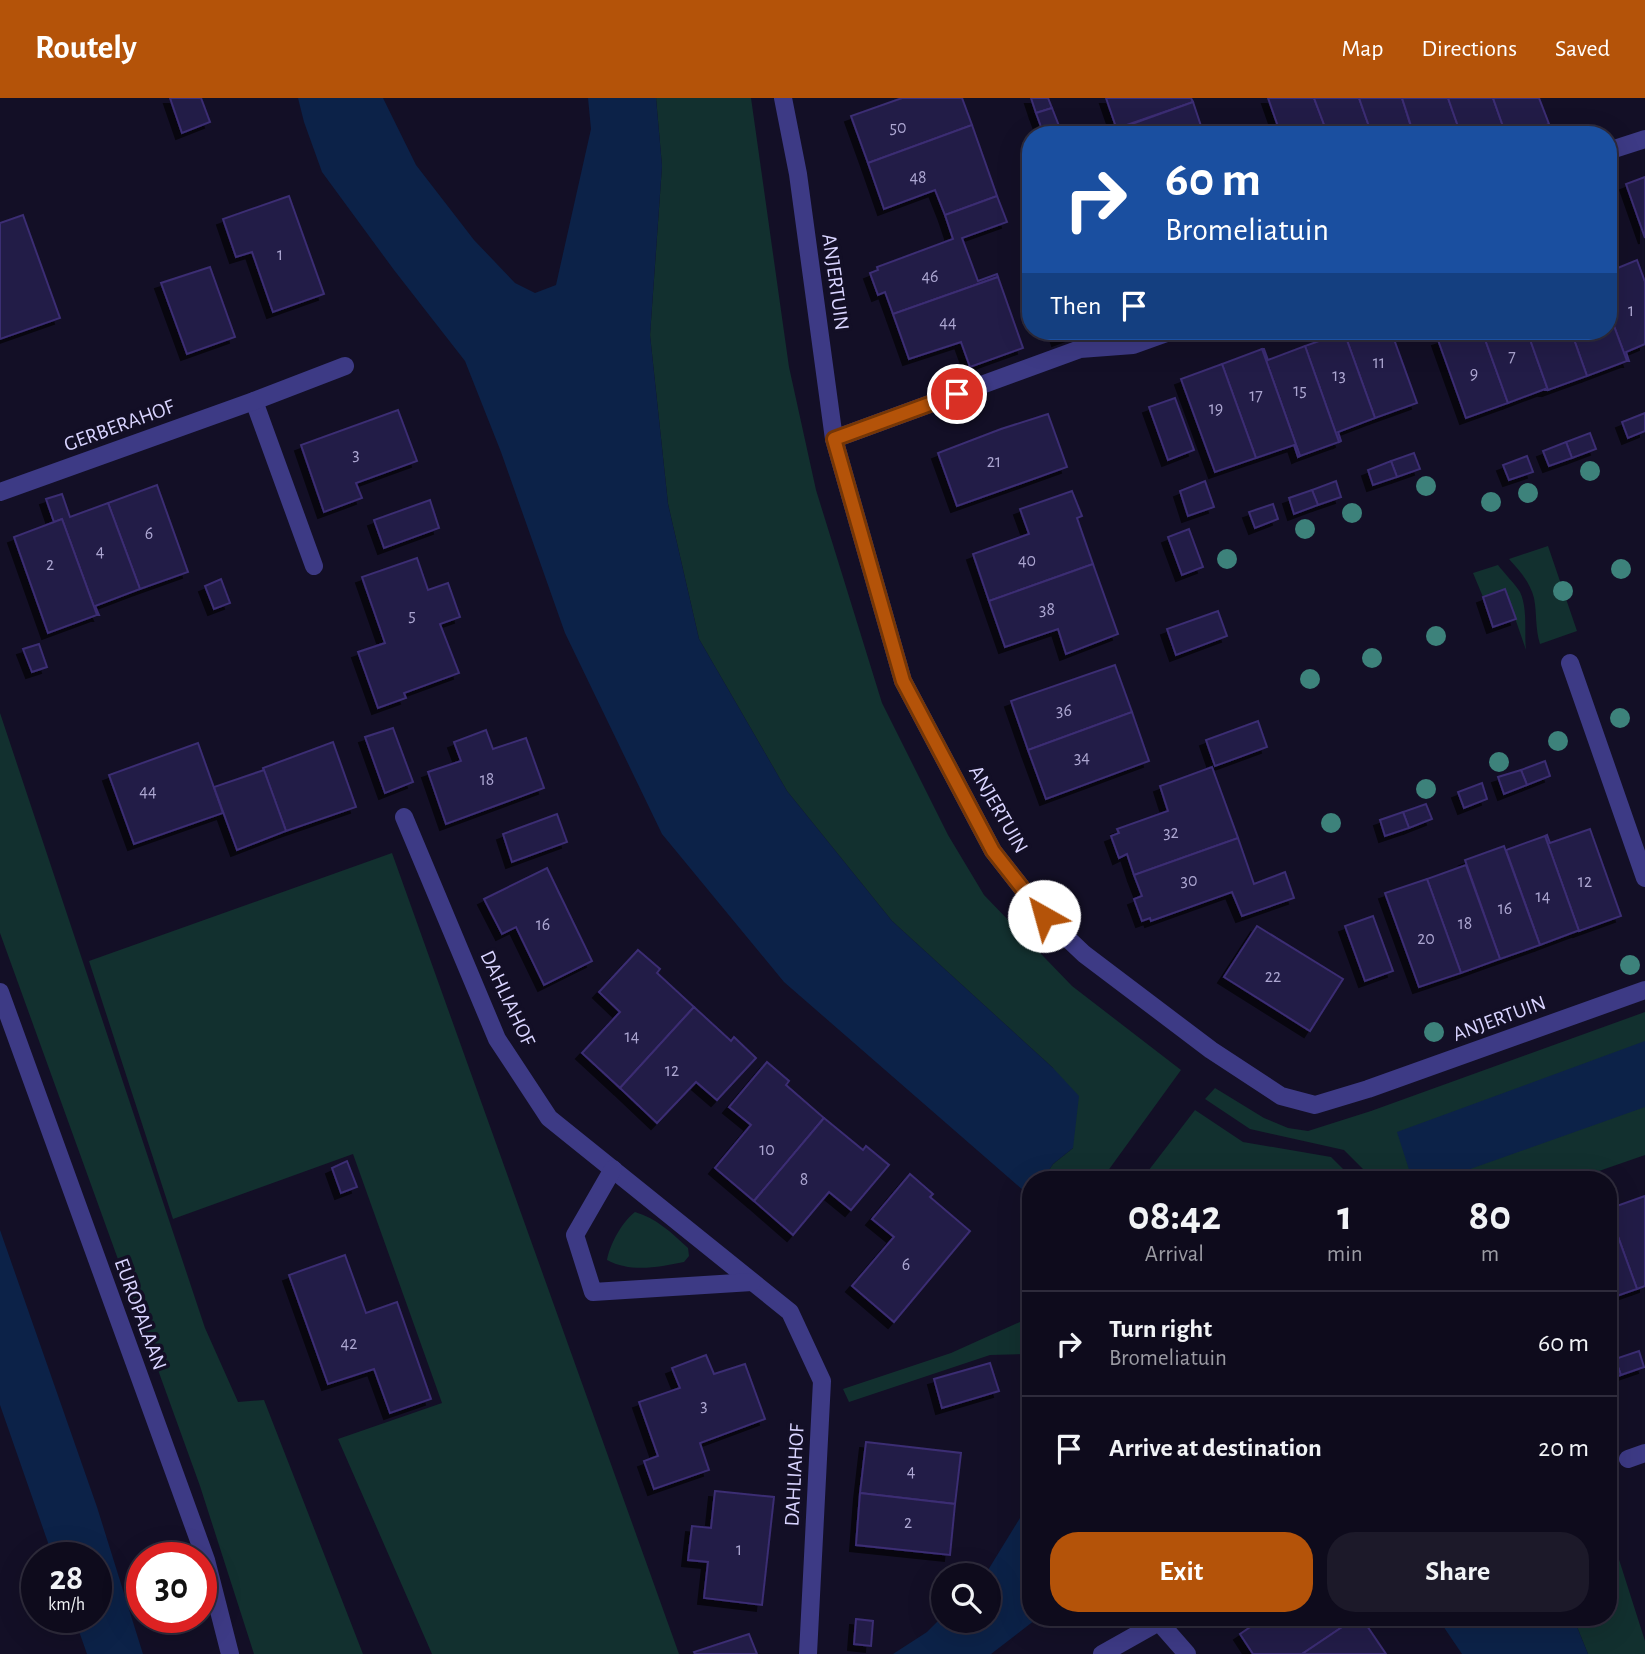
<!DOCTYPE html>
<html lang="en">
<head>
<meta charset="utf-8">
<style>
  body { margin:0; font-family:"Alegreya Sans",sans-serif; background:#1c1929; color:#f1f3f6; height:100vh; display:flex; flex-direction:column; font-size:26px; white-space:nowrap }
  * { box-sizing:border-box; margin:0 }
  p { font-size:23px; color:#9b9ba3 }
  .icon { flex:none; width:38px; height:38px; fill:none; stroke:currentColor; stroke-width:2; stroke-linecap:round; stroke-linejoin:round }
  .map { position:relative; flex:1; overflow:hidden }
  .side { position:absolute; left:1022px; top:1073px; width:595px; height:455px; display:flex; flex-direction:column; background:#0e0b1c; border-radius:28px; box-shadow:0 7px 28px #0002,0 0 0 2px #2e2b3b }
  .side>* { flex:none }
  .banner { position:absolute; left:1022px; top:28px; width:595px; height:214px; border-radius:28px; box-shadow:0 7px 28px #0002,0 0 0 2px #2e2b3b; background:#1a4fa0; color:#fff; overflow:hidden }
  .fabs { position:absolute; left:931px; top:1465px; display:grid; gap:14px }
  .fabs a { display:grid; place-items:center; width:70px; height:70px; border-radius:50%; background:#0e0b1c; box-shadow:0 7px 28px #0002,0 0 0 2px #2e2b3b; font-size:35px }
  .speed { position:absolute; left:21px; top:1444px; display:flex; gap:14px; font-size:35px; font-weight:700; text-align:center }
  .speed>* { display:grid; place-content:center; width:91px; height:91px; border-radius:50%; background:#0e0b1c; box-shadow:0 7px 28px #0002,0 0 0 2px #2e2b3b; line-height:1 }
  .speed small { font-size:18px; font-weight:400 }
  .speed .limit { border:10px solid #d22; background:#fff; color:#111 }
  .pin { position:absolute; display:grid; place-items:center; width:60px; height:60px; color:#fff; margin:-30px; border:4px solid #fff; border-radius:50%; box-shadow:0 2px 7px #0007 }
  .me { position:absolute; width:77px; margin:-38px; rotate:322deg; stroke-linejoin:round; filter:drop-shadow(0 0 5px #0008) }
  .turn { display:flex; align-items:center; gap:24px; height:147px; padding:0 28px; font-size:32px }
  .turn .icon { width:91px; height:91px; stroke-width:2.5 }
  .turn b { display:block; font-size:49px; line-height:60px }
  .then { display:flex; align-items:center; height:66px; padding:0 28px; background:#0003; gap:14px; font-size:26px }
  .eta { display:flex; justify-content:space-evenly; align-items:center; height:119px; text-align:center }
  .eta b { font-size:42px; font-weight:700; line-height:49px }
  .cta { display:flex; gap:14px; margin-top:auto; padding:14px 28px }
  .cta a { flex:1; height:80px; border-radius:28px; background:#b45309; color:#fff; font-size:28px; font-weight:700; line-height:80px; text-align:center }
  .cta a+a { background:#1c1929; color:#f1f3f6 }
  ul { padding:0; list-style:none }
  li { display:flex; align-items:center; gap:21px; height:105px; padding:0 28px; border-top:2px solid #2e2b3b }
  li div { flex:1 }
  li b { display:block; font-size:26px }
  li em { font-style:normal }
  header { display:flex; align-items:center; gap:42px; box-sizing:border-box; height:98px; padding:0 35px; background:#b45309; color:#fff }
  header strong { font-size:33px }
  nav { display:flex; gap:38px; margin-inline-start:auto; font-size:24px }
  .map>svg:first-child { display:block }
</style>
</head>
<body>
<header>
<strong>Routely</strong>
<nav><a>Map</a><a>Directions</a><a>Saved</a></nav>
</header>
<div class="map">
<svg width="1645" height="1556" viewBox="0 0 1645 1556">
  <defs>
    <filter id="shadow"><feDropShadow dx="-6" dy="6" stdDeviation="0" flood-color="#0009"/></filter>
  </defs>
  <rect width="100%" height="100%" fill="#130f26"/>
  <g fill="#12302f">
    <polygon points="656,0 751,0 789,269 816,392 882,605 948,737 984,797 1072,888 1181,972 1102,1081 1043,1081 1053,1066 1073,1050 1053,970 892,823 787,693 699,541 668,406 650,237 662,68"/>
    <path d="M1548,448L1577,533L1540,546C1535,530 1537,515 1534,500C1530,484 1519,472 1509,461Z"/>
    <path d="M1498,467C1504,475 1516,487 1520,494C1528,511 1524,534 1526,552L1505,491L1483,499L1473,475Z"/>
    <polygon points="0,615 205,1230 238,1304 264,1302 363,1556 254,1556 200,1388 0,835"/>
    <polygon points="392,755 679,1556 432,1556 338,1341 442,1305 353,1056 173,1121 89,863"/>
    <polygon points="1645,914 1645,1057 1576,1081 1373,1081 1344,1052 1250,1031 1205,1001 1215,990 1264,1020 1288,1030 1308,1033 1371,1013"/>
    <polygon points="1195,1012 1243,1044 1331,1059 1353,1081 1142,1081"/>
    <path d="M635,1114C656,1120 672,1135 688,1150L689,1158L684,1164C659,1169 631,1175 607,1162C610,1146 622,1124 635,1114Z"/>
    <polygon points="1031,1219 1031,1256 990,1257 849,1304 843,1291 951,1255"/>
    <polygon points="1608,1427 1645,1543 1645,1556 1588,1556 1573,1519 1608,1519"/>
  </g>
  <g fill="#0c2248">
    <polygon points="298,0 383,0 416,67 474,142 515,185 535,195 556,187 591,31 588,0 656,0 662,68 650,237 668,406 699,541 787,693 892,823 1053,970 1079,998 1073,1050 1053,1066 1043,1081 1031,1082 1031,1099 784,884 662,736 565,535 501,354 465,263 394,172 322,74 304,24"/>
    <polygon points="1645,943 1645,1009 1442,1081 1412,1081 1397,1034"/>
    <polygon points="0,1132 97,1409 143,1556 87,1556 74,1519 96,1519 96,1460 53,1459 0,1307"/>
    <polygon points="1031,1402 1031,1519 1039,1519 991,1556 893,1556 927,1534 943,1518 943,1522 989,1522 989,1477 985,1477"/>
    <polygon points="1437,1519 1573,1519 1588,1556 1462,1556"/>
  </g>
  <g fill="#241b47" stroke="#3b2d73" stroke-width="2" filter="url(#shadow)">
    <polygon points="170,0 201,0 210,24 182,35"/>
    <polygon points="902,0 962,0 972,27 868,65 851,18"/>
    <polygon points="1031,0 1048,0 1052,10 1036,15"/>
    <polygon points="1106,0 1191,0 1193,4 1098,37 1098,35 1116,29"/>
    <polygon points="1268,0 1314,0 1328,37 1281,37"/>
    <polygon points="1314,0 1359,0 1372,37 1328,37"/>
    <polygon points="1359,0 1402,0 1411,29 1390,37 1372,37"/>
    <polygon points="1402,0 1448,0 1461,37 1414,37"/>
    <polygon points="1448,0 1493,0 1506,37 1461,37"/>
    <polygon points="1493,0 1539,0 1549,26 1520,37 1506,37"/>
    <polygon points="1193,4 1204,37 1101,37"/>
    <polygon points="1052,10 1061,33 1050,37 1044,37 1036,15"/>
    <polygon points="972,27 997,98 945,117 935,92 884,111 868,65"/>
    <polygon points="1645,79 1645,140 1626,86"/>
    <polygon points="289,98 324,196 273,214 252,154 236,159 223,121"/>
    <polygon points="997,98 1007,124 962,140 978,183 997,176 998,179 893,216 885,194 878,197 870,175 878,172 877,169 953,141 945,117"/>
    <polygon points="23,117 60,220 0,241 0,125"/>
    <polygon points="1637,162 1645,184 1645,246 1626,254 1629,263 1627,263 1608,212 1608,174"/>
    <polygon points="210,169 235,239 187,256 161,185"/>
    <polygon points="998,179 1023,250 970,269 961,244 909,261 893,216"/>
    <polygon points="1608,212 1627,263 1587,278 1571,233 1608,233"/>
    <polygon points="1055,233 1082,233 1058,242"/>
    <polygon points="1347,233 1391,233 1417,305 1375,320 1344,234"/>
    <polygon points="1465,233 1482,233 1508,305 1466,320 1438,242"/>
    <polygon points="1482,233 1527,233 1548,292 1545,292 1545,291 1508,305"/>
    <polygon points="1527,233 1571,233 1587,278 1548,292"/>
    <polygon points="1344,234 1375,320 1338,334 1341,343 1339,344 1305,248"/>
    <polygon points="1305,248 1339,344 1300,358 1262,251 1264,251 1268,262"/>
    <polygon points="1262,251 1300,358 1298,359 1294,347 1256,360 1222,266"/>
    <polygon points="1222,266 1256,360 1215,374 1181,281"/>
    <polygon points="1175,300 1194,352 1168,362 1149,309"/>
    <polygon points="398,312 417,363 356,385 362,400 324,414 301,347"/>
    <polygon points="1645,315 1645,333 1628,340 1622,324"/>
    <polygon points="1048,316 1067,369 957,408 938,355 1001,331"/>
    <polygon points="1590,335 1596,351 1572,360 1566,344"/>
    <polygon points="1566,344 1572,360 1549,368 1543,353"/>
    <polygon points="1414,355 1420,371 1397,379 1391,363"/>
    <polygon points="1527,358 1533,374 1509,382 1503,367"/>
    <polygon points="1391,363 1397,379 1373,387 1368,372"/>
    <polygon points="1205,383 1214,409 1188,418 1180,393"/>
    <polygon points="1336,383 1341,399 1318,407 1312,392"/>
    <polygon points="157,387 188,474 140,491 108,405"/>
    <polygon points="1312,392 1318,407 1294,416 1289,400"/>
    <polygon points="1072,393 1082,418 1077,420 1093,466 989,503 973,456 1029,436 1020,411"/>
    <polygon points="62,396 70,419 108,405 140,491 95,508 99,517 97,517 62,421 54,424 46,401"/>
    <polygon points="430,402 439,430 384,450 374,422"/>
    <polygon points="1273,406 1278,421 1255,430 1249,414"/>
    <polygon points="62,421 97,517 48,535 14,439"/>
    <polygon points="1189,431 1203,469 1182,477 1168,439"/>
    <polygon points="417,460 428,492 448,485 460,519 440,526 459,575 404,595 406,600 378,610 358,554 385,545 362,479"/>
    <polygon points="1093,466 1118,536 1066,556 1058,531 1005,549 989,503"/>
    <polygon points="221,481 230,505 214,511 205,488"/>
    <polygon points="1505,491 1516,521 1493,529 1483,499"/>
    <polygon points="1218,513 1227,538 1176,557 1167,531"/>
    <polygon points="39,546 47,569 32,574 23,551"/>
    <polygon points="1115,567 1132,614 1028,652 1011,603"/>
    <polygon points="1132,614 1149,663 1046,701 1028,652"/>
    <polygon points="1258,623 1267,649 1215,668 1206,642"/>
    <polygon points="393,630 413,684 385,695 365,639"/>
    <polygon points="486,632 493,651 526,640 544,690 446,726 428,674 461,663 454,644"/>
    <polygon points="333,644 356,709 286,733 263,670"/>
    <polygon points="198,645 223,715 134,746 109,677"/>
    <polygon points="1545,663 1550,678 1527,687 1521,672"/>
    <polygon points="1212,669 1238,740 1134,777 1127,756 1119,760 1111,738 1119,735 1117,731 1168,713 1160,688"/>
    <polygon points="264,672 286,733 237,752 214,689"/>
    <polygon points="1521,672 1527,687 1504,696 1498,679"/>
    <polygon points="1482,685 1487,701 1464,710 1458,694"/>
    <polygon points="1426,706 1432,721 1409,730 1403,714"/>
    <polygon points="1403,714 1409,730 1385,738 1380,722"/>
    <polygon points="557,716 567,744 512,764 503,736"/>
    <polygon points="1590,731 1621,818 1579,833 1545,738 1547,737 1550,745"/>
    <polygon points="1545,738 1579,833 1577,833 1540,847 1506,752"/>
    <polygon points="1238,740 1254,786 1285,774 1294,800 1242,818 1232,794 1151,823 1150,820 1142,823 1134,801 1142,798 1134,777"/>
    <polygon points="1504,748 1540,847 1500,861 1465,762"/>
    <polygon points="1466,767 1500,861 1461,875 1427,781"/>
    <polygon points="547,770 592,863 544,887 516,829 502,836 484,801"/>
    <polygon points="1427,781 1461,875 1419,889 1385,795"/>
    <polygon points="1373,818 1393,873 1365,883 1345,828"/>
    <polygon points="1257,828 1343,881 1310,933 1224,879"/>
    <polygon points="638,852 660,871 657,875 694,909 620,990 582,955 620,914 599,894"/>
    <polygon points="694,909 731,943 734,939 756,960 717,1002 696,984 657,1025 620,990"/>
    <polygon points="767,964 789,983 786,987 824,1020 754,1103 715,1070 751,1027 729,1009"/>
    <polygon points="824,1020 863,1052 866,1048 889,1067 851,1112 829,1094 793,1137 754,1103"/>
    <polygon points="347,1063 357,1089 341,1095 332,1070"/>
    <polygon points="910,1076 933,1096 930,1099 970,1133 894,1224 852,1188 894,1139 872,1121"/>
    <polygon points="1645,1098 1645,1188 1637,1191 1608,1111"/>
    <polygon points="1608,1111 1637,1191 1608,1201"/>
    <polygon points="345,1157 366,1215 397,1204 431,1301 390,1315 374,1271 328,1286 289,1177"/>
    <polygon points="1639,1253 1644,1269 1621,1277 1615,1261"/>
    <polygon points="706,1257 714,1276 745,1266 765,1321 700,1345 709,1372 654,1391 644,1363 658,1358 639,1304 680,1290 672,1270"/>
    <polygon points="1615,1261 1621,1277 1608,1281 1608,1264"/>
    <polygon points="990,1265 999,1293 942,1310 934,1281"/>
    <polygon points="866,1344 961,1355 955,1406 860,1395"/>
    <polygon points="715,1393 774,1399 762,1507 704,1500 708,1464 688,1462 692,1428 711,1430"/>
    <polygon points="860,1395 955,1406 950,1457 856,1447"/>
    <polygon points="1265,1519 1357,1519 1302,1556 1253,1556 1240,1536"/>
    <polygon points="1357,1519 1361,1519 1386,1556 1302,1556"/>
    <polygon points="856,1521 873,1523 871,1548 854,1546"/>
    <polygon points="749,1536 757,1556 695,1556 694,1554"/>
  </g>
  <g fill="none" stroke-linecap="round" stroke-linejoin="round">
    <g stroke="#3d3a85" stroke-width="18">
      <polyline points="783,0 798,76 834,341 903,583 993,753 1044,818 1084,856 1211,952 1281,998 1315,1007 1368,991 1645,892"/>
      <polyline points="1608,53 1645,41"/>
      <polyline points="254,303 314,468"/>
      <polyline points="834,341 1080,251 1133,247 1172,233"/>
      <polyline points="0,394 254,303 345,268"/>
      <polyline points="1570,565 1645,780"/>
      <polyline points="404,719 497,941 549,1020 790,1214 822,1283 808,1556"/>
      <polyline points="0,894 206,1462 230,1556"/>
      <polyline points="613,1071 575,1137 593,1194 752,1184"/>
      <polyline points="1628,1361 1645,1355"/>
      <polyline points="1102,1556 1159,1524 1187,1556"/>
    </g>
  </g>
  <g fill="#3d827b">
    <circle cx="1590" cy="373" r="10"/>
    <circle cx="1426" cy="388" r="10"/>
    <circle cx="1528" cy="395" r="10"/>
    <circle cx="1491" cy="404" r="10"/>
    <circle cx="1352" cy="415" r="10"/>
    <circle cx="1305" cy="431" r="10"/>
    <circle cx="1227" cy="461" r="10"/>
    <circle cx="1621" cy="471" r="10"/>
    <circle cx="1563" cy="493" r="10"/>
    <circle cx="1436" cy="538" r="10"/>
    <circle cx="1372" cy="560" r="10"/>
    <circle cx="1310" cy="581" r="10"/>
    <circle cx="1620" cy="620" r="10"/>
    <circle cx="1558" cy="643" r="10"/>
    <circle cx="1499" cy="664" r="10"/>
    <circle cx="1426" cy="691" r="10"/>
    <circle cx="1331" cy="725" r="10"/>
    <circle cx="1630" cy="867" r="10"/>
    <circle cx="1434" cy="934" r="10"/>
  </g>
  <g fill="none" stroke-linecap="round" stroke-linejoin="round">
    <g stroke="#753606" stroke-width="18">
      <polyline id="route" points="957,296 834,341 903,583 993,753 1044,818"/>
    </g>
    <use href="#route" stroke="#b45309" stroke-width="12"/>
  </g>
  <g text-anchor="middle" stroke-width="7" stroke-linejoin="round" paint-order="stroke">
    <g font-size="18" fill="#aca6d1">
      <text x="898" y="35">50</text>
      <text x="918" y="85">48</text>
      <text x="280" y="162">1</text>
      <text x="930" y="184">46</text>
      <text x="1631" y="218">1</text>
      <text x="948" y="230">44</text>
      <text x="1512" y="264">7</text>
      <text x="1379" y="270">11</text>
      <text x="1474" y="281">9</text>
      <text x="1339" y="283">13</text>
      <text x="1300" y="298">15</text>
      <text x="1256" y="303">17</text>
      <text x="1216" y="316">19</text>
      <text x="356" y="362">3</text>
      <text x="994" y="369">21</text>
      <text x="149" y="441">6</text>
      <text x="100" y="459">4</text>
      <text x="1027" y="468">40</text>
      <text x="50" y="472">2</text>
      <text x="1047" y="517">38</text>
      <text x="412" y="523">5</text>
      <text x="1064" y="618">36</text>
      <text x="1082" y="665">34</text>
      <text x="487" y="687">18</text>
      <text x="148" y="699">44</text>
      <text x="1171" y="740">32</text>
      <text x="1189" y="788">30</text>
      <text x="1585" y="789">12</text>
      <text x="1543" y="804">14</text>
      <text x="1505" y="816">16</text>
      <text x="1465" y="831">18</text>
      <text x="543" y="832">16</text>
      <text x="1426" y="846">20</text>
      <text x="1273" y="884">22</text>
      <text x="632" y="944">14</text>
      <text x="672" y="978">12</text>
      <text x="767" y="1057">10</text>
      <text x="804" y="1087">8</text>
      <text x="906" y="1172">6</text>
      <text x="349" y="1251">42</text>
      <text x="704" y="1313">3</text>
      <text x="911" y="1379">4</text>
      <text x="908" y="1430">2</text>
      <text x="739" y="1457">1</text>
    </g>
    <g font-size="21" fill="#d9d4ff" stroke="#130f26">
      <text transform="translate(836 184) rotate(82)" y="7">ANJERTUIN</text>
      <text transform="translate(119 327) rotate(-20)" y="7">GERBERAHOF</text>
      <text transform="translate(999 711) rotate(60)" y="7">ANJERTUIN</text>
      <text transform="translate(508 900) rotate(65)" y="7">DAHLIAHOF</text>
      <text transform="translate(1499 920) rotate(-20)" y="7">ANJERTUIN</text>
      <text transform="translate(141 1216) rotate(70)" y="7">EUROPALAAN</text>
      <text transform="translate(794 1377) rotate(-87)" y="7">DAHLIAHOF</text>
    </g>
  </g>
</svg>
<div class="fabs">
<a><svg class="icon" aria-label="search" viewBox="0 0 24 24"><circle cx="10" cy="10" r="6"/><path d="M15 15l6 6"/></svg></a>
</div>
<div class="speed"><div>28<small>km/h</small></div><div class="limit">30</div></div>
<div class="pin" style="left:957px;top:296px;background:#d93025"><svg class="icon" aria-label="arrive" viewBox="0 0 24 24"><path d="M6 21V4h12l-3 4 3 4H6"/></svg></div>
<svg class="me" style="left:1044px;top:818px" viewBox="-20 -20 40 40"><circle r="19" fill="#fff"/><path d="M0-13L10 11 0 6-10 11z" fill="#b45309"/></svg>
<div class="banner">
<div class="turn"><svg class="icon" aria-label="right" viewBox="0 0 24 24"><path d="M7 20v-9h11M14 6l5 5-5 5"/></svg><div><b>60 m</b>Bromeliatuin</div></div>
<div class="then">Then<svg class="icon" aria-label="arrive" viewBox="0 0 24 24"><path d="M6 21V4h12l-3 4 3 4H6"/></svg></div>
</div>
<section class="side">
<div class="eta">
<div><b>08:42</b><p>Arrival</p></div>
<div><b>1</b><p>min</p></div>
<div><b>80</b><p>m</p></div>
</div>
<ul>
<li><svg class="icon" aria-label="right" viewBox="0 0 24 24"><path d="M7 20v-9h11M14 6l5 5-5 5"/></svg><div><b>Turn right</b><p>Bromeliatuin</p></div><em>60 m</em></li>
<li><svg class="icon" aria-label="arrive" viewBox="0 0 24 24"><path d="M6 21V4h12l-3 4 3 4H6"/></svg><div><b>Arrive at destination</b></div><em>20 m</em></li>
</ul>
<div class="cta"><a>Exit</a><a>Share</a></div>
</section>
</div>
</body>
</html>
